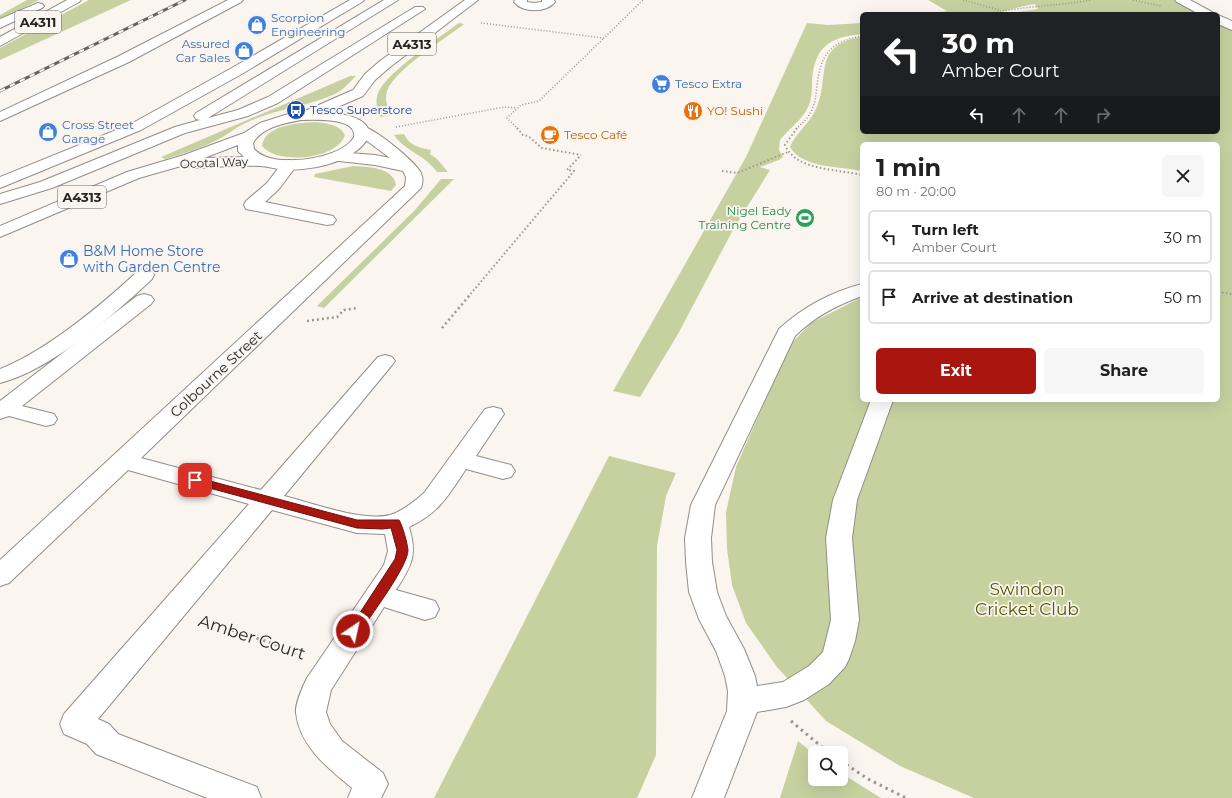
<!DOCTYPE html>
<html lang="en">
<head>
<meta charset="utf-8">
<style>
  body { margin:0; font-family:Montserrat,sans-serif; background:#f6f6f6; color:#202124; height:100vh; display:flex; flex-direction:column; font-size:15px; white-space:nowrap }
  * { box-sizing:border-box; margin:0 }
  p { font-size:13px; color:#757577 }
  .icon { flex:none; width:22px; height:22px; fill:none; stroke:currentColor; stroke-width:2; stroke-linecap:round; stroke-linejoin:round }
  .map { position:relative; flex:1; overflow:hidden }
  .panel { position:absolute; left:860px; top:142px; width:360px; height:260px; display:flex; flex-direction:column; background:#fff; border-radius:6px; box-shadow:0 4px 16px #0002 }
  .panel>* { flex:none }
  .guide { position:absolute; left:860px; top:12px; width:360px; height:122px; border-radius:6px; box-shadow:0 4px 16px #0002; background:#202124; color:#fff; overflow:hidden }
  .controls { position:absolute; left:808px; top:746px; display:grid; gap:8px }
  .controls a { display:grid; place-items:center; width:40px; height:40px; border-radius:6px; background:#fff; box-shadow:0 4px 16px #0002; font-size:20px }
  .pin { position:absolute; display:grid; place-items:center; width:34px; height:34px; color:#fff; margin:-17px; border-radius:8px; box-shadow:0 2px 6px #0006 }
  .me { position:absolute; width:44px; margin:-22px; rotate:34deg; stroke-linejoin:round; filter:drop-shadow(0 0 3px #0008) }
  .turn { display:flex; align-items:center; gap:14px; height:84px; padding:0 16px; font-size:18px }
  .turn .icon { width:52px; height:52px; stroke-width:2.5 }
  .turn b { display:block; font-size:28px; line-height:34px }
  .lanes { display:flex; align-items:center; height:38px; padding:0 16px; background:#0003; justify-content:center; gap:20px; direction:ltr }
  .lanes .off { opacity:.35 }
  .round { display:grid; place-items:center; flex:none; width:42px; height:42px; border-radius:6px; background:#f6f6f6 }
  .headline { display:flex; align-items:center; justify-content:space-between; height:68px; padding:0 16px }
  h1 { font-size:24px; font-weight:700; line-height:30px }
  .cta { display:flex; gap:8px; margin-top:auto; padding:8px 16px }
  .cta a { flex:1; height:46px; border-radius:6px; background:#a91610; color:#fff; font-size:16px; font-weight:700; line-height:46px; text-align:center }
  .cta a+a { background:#f6f6f6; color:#202124 }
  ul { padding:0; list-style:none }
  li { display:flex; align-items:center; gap:12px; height:54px; margin:0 8px 6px; padding:0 8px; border:2px solid #e0e0e0; border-radius:6px }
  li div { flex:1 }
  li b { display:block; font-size:15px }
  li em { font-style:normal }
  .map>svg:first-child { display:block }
</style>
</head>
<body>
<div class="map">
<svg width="1232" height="798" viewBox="0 0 1232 798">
  <rect width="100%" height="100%" fill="#fbf5f0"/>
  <g fill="#c7d19f">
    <polygon points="27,0 39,0 0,20 0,15"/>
    <polygon points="89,0 131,0 0,60 0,48"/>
    <path d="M928,0H1178L1204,14H1004L1038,9L1035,4C1024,5 1015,9 1004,11C979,16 952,14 926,14L947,11Z"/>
    <path d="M1218,21L1232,28V798H974L900,766L826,721L777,667L746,623L732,585L727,549L726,512L736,467L789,346L811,323L862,297V400H1218V144H862V171C841,166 803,169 790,147C794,135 810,123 816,109C831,77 811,45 862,37V132H1218Z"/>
    <path d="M459,23L464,24C445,39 395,69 387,91C384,100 388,108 391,115L380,117C377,110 375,100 378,93C386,73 440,37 459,23Z"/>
    <path d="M807,23L828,25L862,23V34C830,37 815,46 812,80C812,89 812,97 809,105C803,120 790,127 780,140L779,150L783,157L779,160L760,167L770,170L734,228L678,334L640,397L613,391L746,157Z"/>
    <path d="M350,76H356C349,83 343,90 335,94C307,107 275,109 248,122C237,126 229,134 219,139C202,148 183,154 165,159L161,157Z"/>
    <path d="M314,122C326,123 339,124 345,135C337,160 277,165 262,146C265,125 298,123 314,122Z"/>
    <path d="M404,134C410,146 418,147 431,150L430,154L437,159L448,172H437C424,154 406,152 394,135Z"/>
    <path d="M353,166C368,167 393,167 396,185L391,191L314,177L315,174Z"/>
    <polygon points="441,179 454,179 324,308 317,306 415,210"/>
    <polygon points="609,456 676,473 666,496 657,546 656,755 637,798 434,798"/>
    <polygon points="798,741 815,755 815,779 841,779 841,773 881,798 780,798"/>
  </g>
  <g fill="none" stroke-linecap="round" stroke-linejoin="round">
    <g stroke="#928d88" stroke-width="2">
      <g id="minor">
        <polygon points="228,0 243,0 241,2 129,62 0,121 0,112 119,56"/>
        <polygon points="350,0 364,0 362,2 240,75 141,130 0,188 0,177 131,124 230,69"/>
        <polygon points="384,0 398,0 208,118 238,110 268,97 415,7 423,7 425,9 278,103 248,116 185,133 52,188 0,204 0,194 40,182 175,127 200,120 196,119 194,116 196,113"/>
        <path d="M515,0H527V2L534,3L542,2V0H554L555,2C546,13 523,13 514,2Z"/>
        <polygon points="1175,0 1190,0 1212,12 1214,14 1199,14 1177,2"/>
        <polygon points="1218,15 1232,21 1232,30 1218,24"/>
        <path d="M360,125C374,128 414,160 421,173C423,178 423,183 421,188L141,458L261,490L378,357L385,355L392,357L395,361L392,365L284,496C313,503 362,522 390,515C403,511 415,501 424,493L485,409L493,407L501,409L504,414L476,456L511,465L515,471L511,477L503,479L466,469C448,496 439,513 409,527C418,556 411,566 396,590L435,601L439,609L435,617L425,620L384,607L331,690L326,712L330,724L342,741L383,773L388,784L381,798H348L352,788C328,768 300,747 296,713C295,704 303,686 307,678L384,565L388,551L385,534L357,533L272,510L98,719L109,724L118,734L257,787L261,798H207L96,754L87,744L64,734L60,724L64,714L249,504L128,470L9,583L0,586V560L405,186L406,177L403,171L375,165L330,160L328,157L330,154L336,152L375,155L390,158L355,132L353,129L355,126Z"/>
        <polygon points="289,160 295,162 297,165 279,189 265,202 333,216 336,220 333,224 327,225 246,209 244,205 246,201 267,183 283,162"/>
        <path d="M145,269L152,271L154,275L152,279C114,315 51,370 0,383V369C48,350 100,306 138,271Z"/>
        <path d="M862,284V296C837,305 814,317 795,336L715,505L711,538L712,562L717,592L726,616L744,649L755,676L757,686L783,682L809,666L823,652L831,620L826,538L833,500L871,400H893L857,500L852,538L859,620L855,641L849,659L845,667L829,684L804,700L786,707L757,712L724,798H692L727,711L728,691L725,676L716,651L699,619L689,592L686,562L685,538L691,505L779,329C803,307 831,292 862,284Z"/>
        <polygon points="144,294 151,296 154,300 151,304 22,406 54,414 57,419 54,424 46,426 9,416 0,419 0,401 137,296"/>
      </g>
    </g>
    <g stroke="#928d88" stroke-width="2">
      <g id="major">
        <polygon points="67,0 81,0 79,2 0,46 0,37"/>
        <path d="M465,0H478L390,67L375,80L363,96L326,112C398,118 368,157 317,167C306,169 295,170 284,170C276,169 267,166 260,166C238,165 216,167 195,168L189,166L188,164L139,178L0,237V226L127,172L184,155L244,133L260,123L285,115L305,111L353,90L365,74L380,61ZM301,120C314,120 357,117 354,137C342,158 291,164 270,158C263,156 259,154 254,149L253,143C262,127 285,123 301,120ZM238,145V151L244,157L204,158Z"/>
        <polygon points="38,3 42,4 44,6 42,8 0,28 0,19"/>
      </g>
    </g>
    <g stroke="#9b9793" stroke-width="1.5" stroke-dasharray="1 2" stroke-linecap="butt">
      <polyline points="963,0 999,10"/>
      <polyline points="1133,0 1162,6"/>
      <path d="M988,14C1022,6 1057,6 1091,0"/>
      <polyline points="481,23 604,38 643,0"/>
      <polyline points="396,127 504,107 517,108"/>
      <polyline points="518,129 507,118 521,105 539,101 604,38"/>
      <path d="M796,129C803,123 810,116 813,107C816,100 816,93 817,85C821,54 830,42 862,36"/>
    </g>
    <g stroke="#9b9793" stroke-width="2" stroke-dasharray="1.5 2.5" stroke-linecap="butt">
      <polyline points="517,128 523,135 528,136 542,148 581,155"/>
      <path d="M797,128L785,145C796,171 838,169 862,175"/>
      <polyline points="722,171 737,173 788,152"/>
      <polyline points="1218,292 1232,294"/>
      <polyline points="468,297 574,171 567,170 581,155"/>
    </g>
    <g stroke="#9b9793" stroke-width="2.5" stroke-dasharray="2 3" stroke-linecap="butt">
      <polyline points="307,321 337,317 344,310 357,308"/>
      <polyline points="442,328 469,296"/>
    </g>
    <g stroke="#9b9793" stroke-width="3" stroke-dasharray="2.5 4" stroke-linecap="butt">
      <polyline points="201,620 305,654"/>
      <polyline points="791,721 829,753"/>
      <polyline points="841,761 868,779 906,798"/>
    </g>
    <use href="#minor" fill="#fff" fill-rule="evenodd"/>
    <use href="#major" fill="#fff" fill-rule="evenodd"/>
    <g stroke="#65625f" stroke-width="3">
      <polyline id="rail" points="0,91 185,0"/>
    </g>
    <use href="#rail" stroke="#fbf5f0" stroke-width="2" stroke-dasharray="5.5" stroke-linecap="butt"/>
  </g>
  <path fill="#a91610" stroke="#6e0e0a" d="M195,477L357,520H399C403,527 407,542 408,550C408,567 368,619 358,635L353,636L349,635L348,631L395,559L397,550L391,528L382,529L357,528L191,483L190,480L191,478Z"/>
  <defs>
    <g id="shop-disc" transform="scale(1)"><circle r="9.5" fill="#3f7fe0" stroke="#fbf5f0"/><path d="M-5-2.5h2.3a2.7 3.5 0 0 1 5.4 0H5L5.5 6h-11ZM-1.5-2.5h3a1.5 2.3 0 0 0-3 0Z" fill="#fff"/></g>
    <g id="supermarket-disc" transform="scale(1)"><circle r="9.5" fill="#3f7fe0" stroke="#fbf5f0"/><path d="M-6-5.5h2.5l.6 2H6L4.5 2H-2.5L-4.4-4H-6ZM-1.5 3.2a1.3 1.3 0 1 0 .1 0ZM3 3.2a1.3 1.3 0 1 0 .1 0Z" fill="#fff"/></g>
    <g id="bus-disc" transform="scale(1)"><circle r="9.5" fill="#1a4fb4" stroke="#fbf5f0"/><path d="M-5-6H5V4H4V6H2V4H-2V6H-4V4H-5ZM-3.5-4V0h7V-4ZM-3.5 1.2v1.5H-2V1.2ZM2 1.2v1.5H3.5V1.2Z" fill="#fff"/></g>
    <g id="restaurant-disc" transform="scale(1)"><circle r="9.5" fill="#e8710a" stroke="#fbf5f0"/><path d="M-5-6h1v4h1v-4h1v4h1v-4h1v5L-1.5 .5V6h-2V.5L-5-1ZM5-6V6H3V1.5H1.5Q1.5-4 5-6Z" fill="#fff"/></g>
    <g id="cafe-disc" transform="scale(1)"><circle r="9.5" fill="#e8710a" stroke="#fbf5f0"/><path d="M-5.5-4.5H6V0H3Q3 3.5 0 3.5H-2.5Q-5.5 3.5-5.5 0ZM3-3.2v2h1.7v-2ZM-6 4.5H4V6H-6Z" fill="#fff"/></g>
    <g id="stadium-disc" transform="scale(1)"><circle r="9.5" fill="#2e9e5b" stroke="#fbf5f0"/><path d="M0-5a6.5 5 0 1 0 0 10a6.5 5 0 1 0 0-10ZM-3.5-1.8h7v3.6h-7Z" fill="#fff"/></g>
  </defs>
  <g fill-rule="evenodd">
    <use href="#shop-disc" x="257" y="25"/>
    <use href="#shop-disc" x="244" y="51"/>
    <use href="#supermarket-disc" x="661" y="84"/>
    <use href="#bus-disc" x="296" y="110"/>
    <use href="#restaurant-disc" x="693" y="111"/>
    <use href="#shop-disc" x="48" y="132"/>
    <use href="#cafe-disc" x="550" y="135"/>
    <use href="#stadium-disc" x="805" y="218"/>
    <use href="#shop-disc" x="69" y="259"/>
  </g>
  <g text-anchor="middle" stroke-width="3.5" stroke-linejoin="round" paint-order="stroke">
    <g font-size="12" fill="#366cbe" stroke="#fbf5f0" text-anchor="start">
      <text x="271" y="22">Scorpion<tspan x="271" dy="14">Engineering</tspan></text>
      <text x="230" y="48" text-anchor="end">Assured<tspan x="230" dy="14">Car Sales</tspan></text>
      <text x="675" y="88">Tesco Extra</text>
      <text x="62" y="129">Cross Street<tspan x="62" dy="14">Garage</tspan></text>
    </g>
    <g font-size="12" fill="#164399" stroke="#fbf5f0" text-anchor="start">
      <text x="310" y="114">Tesco Superstore</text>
    </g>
    <g font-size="12" fill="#c56008" stroke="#fbf5f0" text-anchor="start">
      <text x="707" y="115">YO! Sushi</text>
      <text x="564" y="139">Tesco Café</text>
    </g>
    <g font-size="12" fill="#272523" stroke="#fbf5f0">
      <text transform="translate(214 163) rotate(-2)" y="4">Ocotal Way</text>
    </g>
    <g font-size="12" fill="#27864d" stroke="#fbf5f0" text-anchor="end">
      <text x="791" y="215">Nigel Eady<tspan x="791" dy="14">Training Centre</tspan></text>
    </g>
    <g fill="#fbf5f0" stroke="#676360" stroke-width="1">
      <rect x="15" y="11" width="46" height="22" rx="3"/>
      <rect x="388" y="33" width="48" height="22" rx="3"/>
      <rect x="58" y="186" width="48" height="22" rx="3"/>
    </g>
    <g font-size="13" font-weight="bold" fill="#272523">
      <text x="38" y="27">A4311</text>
      <text x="412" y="49">A4313</text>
      <text x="82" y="202">A4313</text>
    </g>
    <g font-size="14" fill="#366cbe" stroke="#fbf5f0" text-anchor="start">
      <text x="83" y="256">B&amp;M Home Store<tspan x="83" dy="16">with Garden Centre</tspan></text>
    </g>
    <g font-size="14" fill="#272523" stroke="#fbf5f0">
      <text transform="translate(216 374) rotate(-43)" y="5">Colbourne Street</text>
    </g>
    <g font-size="17" fill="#515a04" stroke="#fbf5f0">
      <text x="1027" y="595">Swindon<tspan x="1027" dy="20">Cricket Club</tspan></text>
    </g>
    <g font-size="17" fill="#272523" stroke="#fbf5f0">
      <text transform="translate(252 637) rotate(18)" y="6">Amber Court</text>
    </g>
  </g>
</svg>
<div class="controls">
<a><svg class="icon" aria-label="search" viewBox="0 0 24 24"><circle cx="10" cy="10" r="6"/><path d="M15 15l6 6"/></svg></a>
</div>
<div class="pin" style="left:195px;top:480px;background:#d93025"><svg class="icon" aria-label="arrive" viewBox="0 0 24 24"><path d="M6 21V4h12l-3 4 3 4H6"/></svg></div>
<svg class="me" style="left:353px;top:631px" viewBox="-20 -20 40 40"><circle r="17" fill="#a91610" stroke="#fff" stroke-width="3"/><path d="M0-11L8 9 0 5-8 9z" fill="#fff"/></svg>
<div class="guide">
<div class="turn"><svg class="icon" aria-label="left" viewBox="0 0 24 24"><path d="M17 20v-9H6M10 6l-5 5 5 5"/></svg><div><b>30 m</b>Amber Court</div></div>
<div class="lanes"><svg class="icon" aria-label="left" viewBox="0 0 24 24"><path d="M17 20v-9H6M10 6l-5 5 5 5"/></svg><svg class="icon off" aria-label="ahead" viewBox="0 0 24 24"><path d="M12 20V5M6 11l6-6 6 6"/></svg><svg class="icon off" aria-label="ahead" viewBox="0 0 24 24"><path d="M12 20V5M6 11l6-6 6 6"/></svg><svg class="icon off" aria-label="right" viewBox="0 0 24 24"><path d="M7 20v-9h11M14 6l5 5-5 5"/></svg></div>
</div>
<section class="panel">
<div class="headline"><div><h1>1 min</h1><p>80 m · 20:00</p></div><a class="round"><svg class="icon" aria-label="close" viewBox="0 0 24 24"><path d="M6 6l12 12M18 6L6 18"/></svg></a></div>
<ul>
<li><svg class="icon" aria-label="left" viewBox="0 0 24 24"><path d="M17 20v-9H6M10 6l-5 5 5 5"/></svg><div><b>Turn left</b><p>Amber Court</p></div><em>30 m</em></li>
<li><svg class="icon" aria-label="arrive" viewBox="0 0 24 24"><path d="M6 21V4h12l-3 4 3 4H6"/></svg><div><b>Arrive at destination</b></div><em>50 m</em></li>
</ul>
<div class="cta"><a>Exit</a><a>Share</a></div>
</section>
</div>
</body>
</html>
